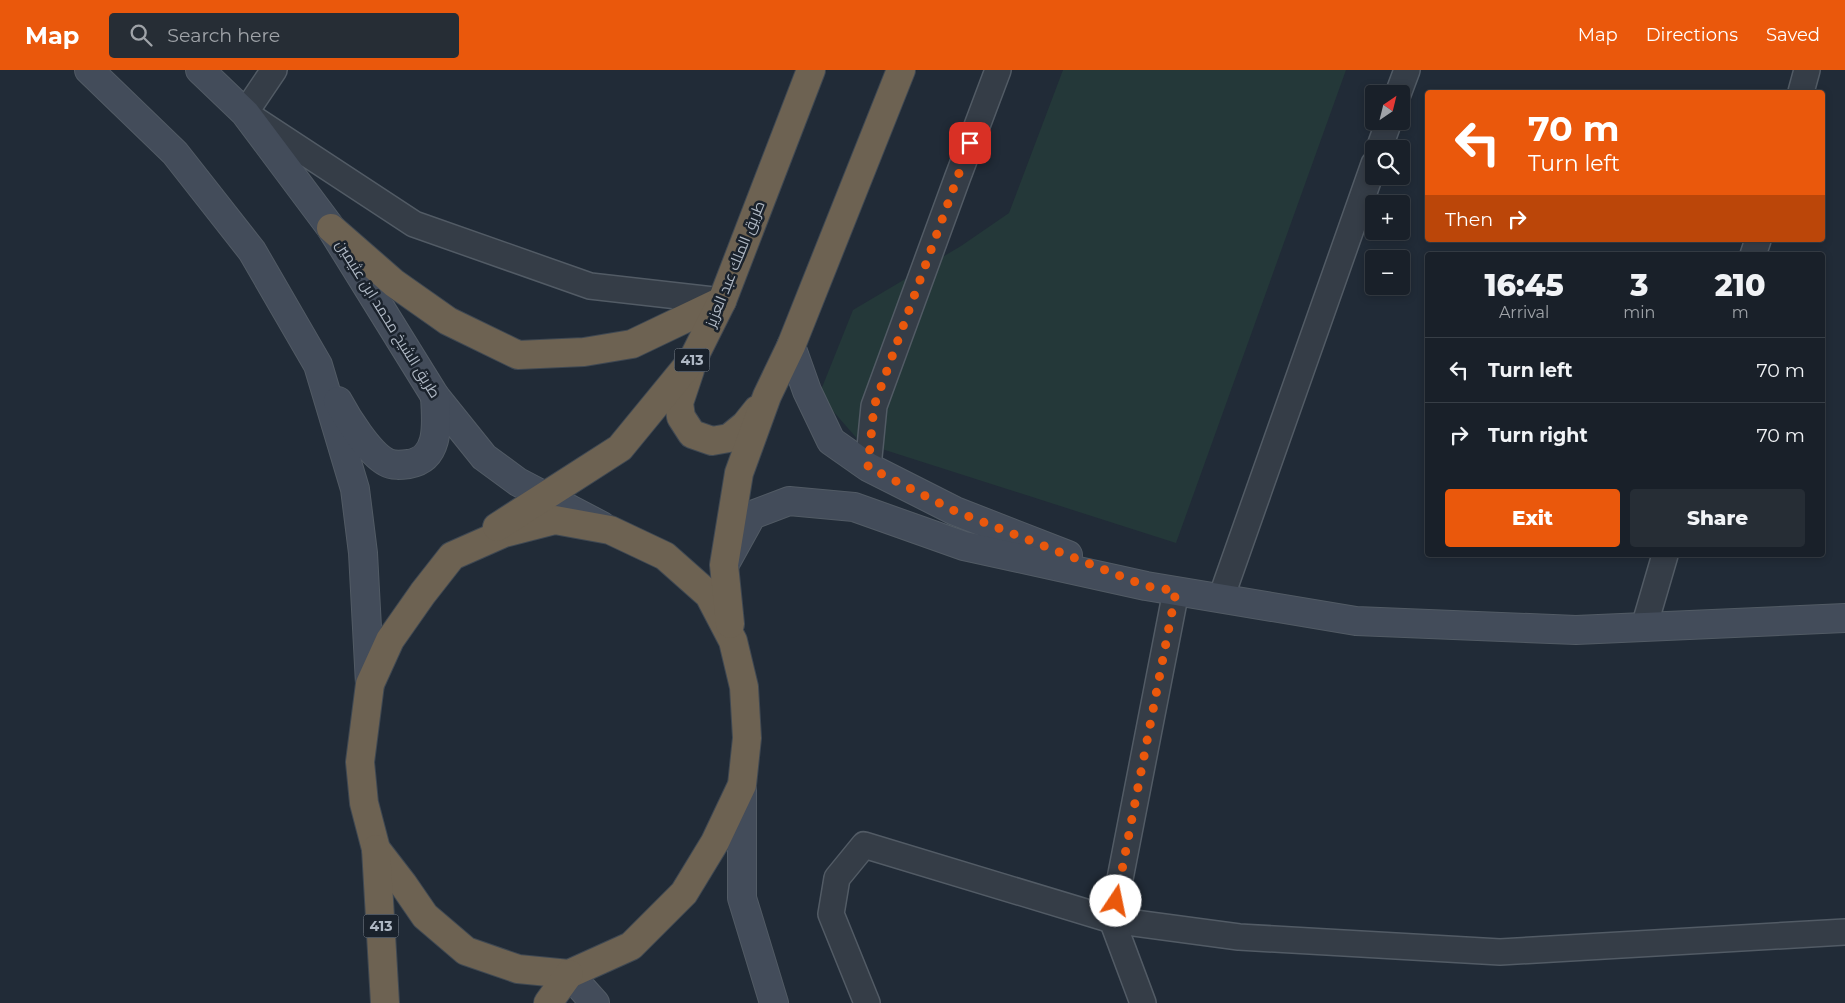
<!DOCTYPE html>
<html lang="en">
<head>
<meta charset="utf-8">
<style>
  body { margin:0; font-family:Montserrat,Cairo,sans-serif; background:#262d35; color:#f1f3f6; height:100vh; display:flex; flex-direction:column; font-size:19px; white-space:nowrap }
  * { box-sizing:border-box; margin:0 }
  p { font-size:16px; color:#9fa3a8 }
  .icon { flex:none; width:28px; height:28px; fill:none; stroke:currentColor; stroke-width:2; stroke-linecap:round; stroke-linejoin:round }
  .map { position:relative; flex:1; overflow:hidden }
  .panel { position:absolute; left:1425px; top:182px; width:400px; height:305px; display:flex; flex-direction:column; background:#192029; border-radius:5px; box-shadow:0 2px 8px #0003,0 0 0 1px #373e46 }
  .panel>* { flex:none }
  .top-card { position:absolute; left:1425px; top:20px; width:400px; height:152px; border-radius:5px; box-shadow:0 2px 8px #0003,0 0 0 1px #373e46; background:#ea580c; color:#fff; overflow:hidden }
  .needle { width:32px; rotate:35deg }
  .fabs { position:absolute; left:1365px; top:15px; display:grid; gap:10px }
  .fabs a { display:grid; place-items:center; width:45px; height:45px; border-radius:5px; background:#192029; box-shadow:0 2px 8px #0003,0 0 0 1px #373e46; font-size:25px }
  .pin { position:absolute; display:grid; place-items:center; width:42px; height:42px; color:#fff; margin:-21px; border-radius:10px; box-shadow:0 2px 8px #0006 }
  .me { position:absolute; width:55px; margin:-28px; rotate:11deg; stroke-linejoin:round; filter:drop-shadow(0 0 4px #0008) }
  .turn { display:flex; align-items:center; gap:18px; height:105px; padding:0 20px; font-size:22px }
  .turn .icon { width:65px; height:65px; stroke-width:2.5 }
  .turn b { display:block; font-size:35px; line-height:42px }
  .then { display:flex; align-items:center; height:48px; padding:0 20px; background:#0003; gap:10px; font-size:19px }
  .eta { display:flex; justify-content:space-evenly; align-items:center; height:85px; text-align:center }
  .eta b { font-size:30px; font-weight:800; line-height:35px }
  .action { display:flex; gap:10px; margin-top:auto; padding:10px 20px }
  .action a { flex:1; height:58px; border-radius:5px; background:#ea580c; color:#fff; font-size:20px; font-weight:800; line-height:58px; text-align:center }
  .action a+a { background:#262d35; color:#f1f3f6 }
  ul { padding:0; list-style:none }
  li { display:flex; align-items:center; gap:15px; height:65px; padding:0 20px; border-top:1px solid #373e46 }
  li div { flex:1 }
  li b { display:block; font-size:19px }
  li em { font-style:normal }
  header { display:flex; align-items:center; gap:30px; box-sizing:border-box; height:70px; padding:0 25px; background:#ea580c; color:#fff }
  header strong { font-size:24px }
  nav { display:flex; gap:28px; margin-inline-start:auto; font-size:18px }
  .search { width:350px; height:45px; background:#262d35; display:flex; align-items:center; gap:12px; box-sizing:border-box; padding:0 18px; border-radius:5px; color:#9fa3a8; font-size:19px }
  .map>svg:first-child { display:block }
</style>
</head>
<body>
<header>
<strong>Map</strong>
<div class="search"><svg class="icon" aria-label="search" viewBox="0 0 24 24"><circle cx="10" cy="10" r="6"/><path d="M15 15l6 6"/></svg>Search here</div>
<nav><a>Map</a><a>Directions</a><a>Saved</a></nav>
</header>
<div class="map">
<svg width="1845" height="933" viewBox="0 0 1845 933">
  <rect width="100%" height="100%" fill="#212b37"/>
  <polygon fill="#243839" points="1063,0 1346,0 1176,473 860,372 819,325 853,240 961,176 1009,143"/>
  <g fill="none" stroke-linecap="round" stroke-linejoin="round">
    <g stroke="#525b65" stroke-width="28">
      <g id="street">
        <polyline points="1801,22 1807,0"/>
        <polyline points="1398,24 1407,0"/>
        <polyline points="245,43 274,0"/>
        <polyline points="251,47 414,154 590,216 722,231"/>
        <polyline points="1379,79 1389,51"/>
        <polyline points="1753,185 1758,170"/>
        <polyline points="868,397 874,336 957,109 998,0"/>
        <polyline points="1221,528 1374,94"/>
        <polyline points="1644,557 1665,485"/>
        <polyline points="867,933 831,844 837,808 864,775 1112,850 1239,867 1500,882 1845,862"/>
        <polyline points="1143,933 1112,850 1176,521"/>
      </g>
    </g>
    <g stroke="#525b65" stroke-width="30">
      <g id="secondary">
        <polyline points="89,0 175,83 252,181 318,295 355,419 363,483 370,614"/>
        <polyline points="200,0 245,43 331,158 435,326 484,387 518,412 602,456"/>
        <polyline points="791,276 807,321 831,371 868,397 955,441 1068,485"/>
        <path d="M338,331C347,348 369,383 386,392C393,396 401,395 409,394C442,388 436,350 435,326"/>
        <polyline points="726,492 752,445 789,431 854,437 964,476 1146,516 1356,551 1576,560 1845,548"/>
        <polyline points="742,715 742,828 774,933"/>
        <polyline points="569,904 595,933"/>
      </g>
    </g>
    <g stroke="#3f4852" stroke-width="30">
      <g id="highway">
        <polyline points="331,158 394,213 448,251 518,285 584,282 632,274 722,231"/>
        <polyline points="690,300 679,333 681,347 692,364 712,371 729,368 745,355 757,340"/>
        <polygon points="555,450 610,460 665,486 709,525 733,571 744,617 747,668 742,715 715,772 684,823 631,876 569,904 518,899 466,881 425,846 403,814 376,779 364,733 360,692 370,614 390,570 423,523 452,486 504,463"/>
        <polyline points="497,457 620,378 693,289 722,231 811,0"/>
        <polyline points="730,554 724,495 739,403 767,326 791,276 901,0"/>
        <polyline points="376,779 385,933"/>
        <polyline points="548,933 569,904"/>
      </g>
    </g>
    <use href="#street" stroke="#353d47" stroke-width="25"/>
    <use href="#secondary" stroke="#434c5a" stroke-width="28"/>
    <use href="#highway" stroke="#6d6252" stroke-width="28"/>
  </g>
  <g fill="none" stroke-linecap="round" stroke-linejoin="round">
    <polyline stroke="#ea580c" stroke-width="9" stroke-dasharray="0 16.2" points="970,73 874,336 868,397 955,441 1146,516 1176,521 1116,831"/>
  </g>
  <g text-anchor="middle" stroke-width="5" stroke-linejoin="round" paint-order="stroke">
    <g fill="#1a222c" stroke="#828b96" stroke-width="1">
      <rect x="674.5" y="278.5" width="35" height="23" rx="4"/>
      <rect x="363.5" y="844.5" width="35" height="23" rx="4"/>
    </g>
    <g font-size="14" font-weight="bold" fill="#afb8c4">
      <text x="692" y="295">413</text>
      <text x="381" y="861">413</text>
    </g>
    <g font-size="15" fill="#afb8c4" stroke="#1a222c">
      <text transform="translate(735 194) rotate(-68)" y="5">طريق الملك عبد العزيز</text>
      <text transform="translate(388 249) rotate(58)" y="5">طريق الشيخ محمد ابن عثيمين</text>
    </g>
  </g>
</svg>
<div class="fabs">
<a><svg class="needle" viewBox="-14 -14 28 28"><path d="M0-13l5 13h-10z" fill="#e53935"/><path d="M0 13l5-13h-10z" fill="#9fa3a8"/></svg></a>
<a><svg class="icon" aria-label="search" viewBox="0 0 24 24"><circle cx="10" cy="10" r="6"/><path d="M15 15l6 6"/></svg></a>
<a>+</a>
<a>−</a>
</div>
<div class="pin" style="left:970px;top:73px;background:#d93025"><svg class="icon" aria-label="arrive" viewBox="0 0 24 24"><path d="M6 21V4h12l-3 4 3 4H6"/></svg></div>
<svg class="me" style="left:1116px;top:831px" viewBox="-20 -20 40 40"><circle r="19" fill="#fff"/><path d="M0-13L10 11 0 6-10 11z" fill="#ea580c"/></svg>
<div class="top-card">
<div class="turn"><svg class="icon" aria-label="left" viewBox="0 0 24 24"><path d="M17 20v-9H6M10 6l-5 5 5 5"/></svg><div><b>70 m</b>Turn left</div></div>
<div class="then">Then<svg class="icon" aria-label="right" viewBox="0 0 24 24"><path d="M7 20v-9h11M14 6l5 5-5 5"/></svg></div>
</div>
<section class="panel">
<div class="eta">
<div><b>16:45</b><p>Arrival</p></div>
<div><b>3</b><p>min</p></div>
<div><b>210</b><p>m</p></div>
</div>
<ul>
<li><svg class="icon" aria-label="left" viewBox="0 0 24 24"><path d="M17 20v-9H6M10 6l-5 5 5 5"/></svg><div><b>Turn left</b></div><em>70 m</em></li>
<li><svg class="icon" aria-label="right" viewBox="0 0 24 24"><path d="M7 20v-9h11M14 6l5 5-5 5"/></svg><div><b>Turn right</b></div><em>70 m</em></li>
</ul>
<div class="action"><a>Exit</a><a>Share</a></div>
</section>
</div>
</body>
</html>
